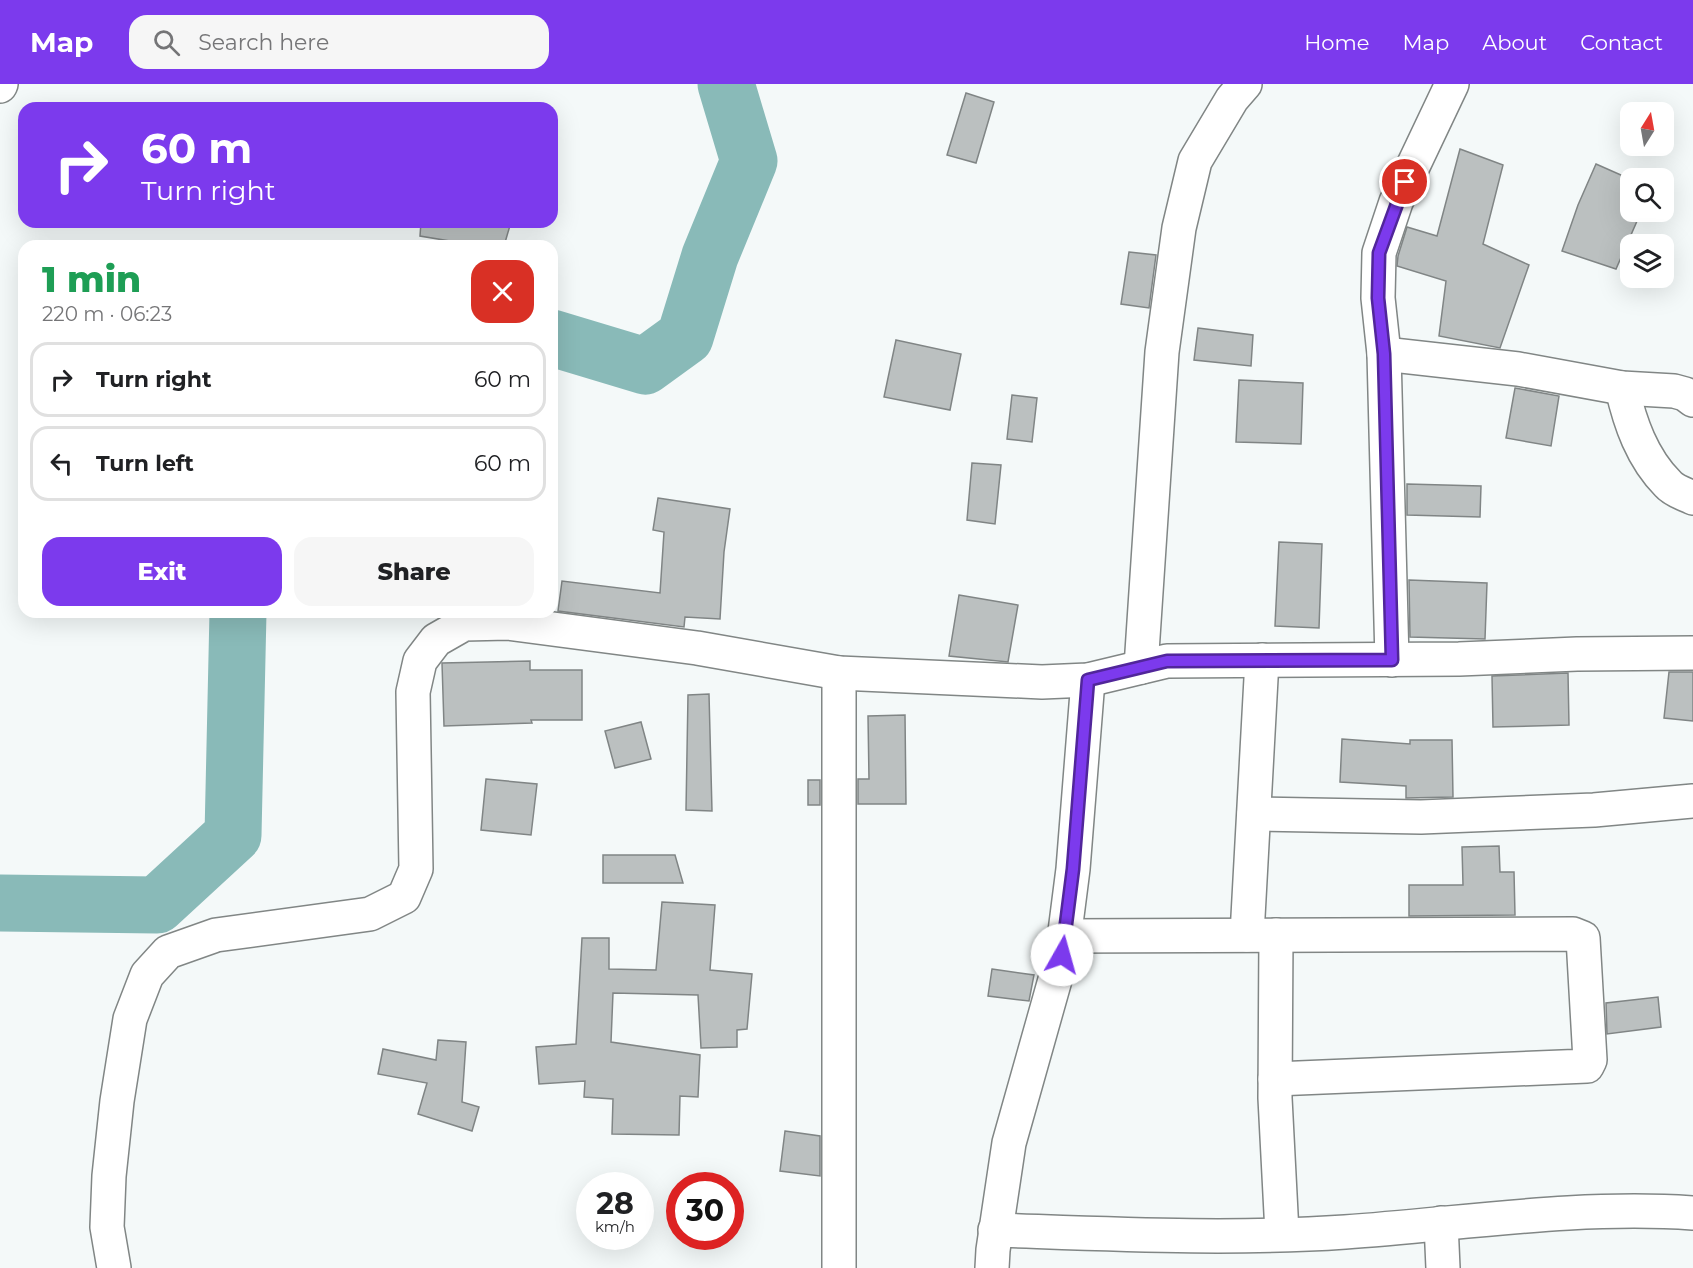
<!DOCTYPE html>
<html lang="en">
<head>
<meta charset="utf-8">
<style>
  body { margin:0; font-family:Montserrat,sans-serif; background:#f6f6f6; color:#202124; height:100vh; display:flex; flex-direction:column; font-size:22px; white-space:nowrap }
  * { box-sizing:border-box; margin:0 }
  p { font-size:20px; color:#757577 }
  .icon { flex:none; width:33px; height:33px; fill:none; stroke:currentColor; stroke-width:2; stroke-linecap:round; stroke-linejoin:round }
  .map { position:relative; flex:1; overflow:hidden }
  .side { position:absolute; left:18px; top:156px; width:540px; height:378px; display:flex; flex-direction:column; background:#fff; border-radius:18px; box-shadow:0 6px 24px #0002 }
  .side>* { flex:none }
  .top-card { position:absolute; left:18px; top:18px; width:540px; height:126px; border-radius:18px; box-shadow:0 6px 24px #0002; background:#7c3aed; color:#fff; overflow:hidden }
  .needle { width:39px; rotate:11deg }
  .tools { position:absolute; left:1620px; top:18px; display:grid; gap:12px }
  .tools a { display:grid; place-items:center; width:54px; height:54px; border-radius:12px; background:#fff; box-shadow:0 6px 24px #0002; font-size:30px }
  .speed { position:absolute; left:576px; top:1088px; display:flex; gap:12px; font-size:30px; font-weight:700; text-align:center }
  .speed>* { display:grid; place-content:center; width:78px; height:78px; border-radius:50%; background:#fff; box-shadow:0 6px 24px #0002; line-height:1 }
  .speed small { font-size:15px; font-weight:400 }
  .speed .limit { border:9px solid #d22; background:#fff; color:#111 }
  .pin { position:absolute; display:grid; place-items:center; width:51px; height:51px; color:#fff; margin:-26px; border:3px solid #fff; border-radius:50%; box-shadow:0 2px 6px #0007 }
  .me { position:absolute; width:66px; margin:-33px; rotate:7deg; stroke-linejoin:round; filter:drop-shadow(0 0 4px #0008) }
  .turn { display:flex; align-items:center; gap:21px; height:126px; padding:0 24px; font-size:27px }
  .turn .icon { width:78px; height:78px; stroke-width:2.5 }
  .turn b { display:block; font-size:42px; line-height:51px }
  .round { display:grid; place-items:center; flex:none; width:63px; height:63px; border-radius:18px; background:#f6f6f6 }
  .summary { display:flex; align-items:center; justify-content:space-between; height:102px; padding:0 24px }
  h1 { font-size:36px; font-weight:800; line-height:45px; color:#1e9e55 }
  .cta { display:flex; gap:12px; margin-top:auto; padding:12px 24px }
  .cta a { flex:1; height:69px; border-radius:18px; background:#7c3aed; color:#fff; font-size:24px; font-weight:800; line-height:69px; text-align:center }
  .cta a+a { background:#f6f6f6; color:#202124 }
  ul { padding:0; list-style:none }
  li { display:flex; align-items:center; gap:18px; height:75px; margin:0 12px 9px; padding:0 12px; border:3px solid #e0e0e0; border-radius:18px }
  li div { flex:1 }
  li b { display:block; font-size:22px }
  li em { font-style:normal }
  header { display:flex; align-items:center; gap:36px; box-sizing:border-box; height:84px; padding:0 30px; background:#7c3aed; color:#fff }
  header strong { font-size:28px }
  nav { display:flex; gap:33px; margin-inline-start:auto; font-size:21px }
  .search { width:420px; height:54px; background:#f6f6f6; display:flex; align-items:center; gap:15px; box-sizing:border-box; padding:0 21px; border-radius:18px; color:#757577; font-size:22px }
  .map>svg:first-child { display:block }
</style>
</head>
<body>
<header>
<strong>Map</strong>
<div class="search"><svg class="icon" aria-label="search" viewBox="0 0 24 24"><circle cx="10" cy="10" r="6"/><path d="M15 15l6 6"/></svg>Search here</div>
<nav><a>Home</a><a>Map</a><a>About</a><a>Contact</a></nav>
</header>
<div class="map">
<svg width="1693" height="1184" viewBox="0 0 1693 1184">
  <rect width="100%" height="100%" fill="#f4f9f9"/>
  <g fill="none" stroke-linecap="round" stroke-linejoin="round">
    <g stroke="#89bab8" stroke-width="57">
      <polyline points="552,254 645,282 685,253 710,172 749,77 726,0"/>
      <polyline points="0,819 157,821 233,751 238,528"/>
    </g>
  </g>
  <g fill="#bbc0c0" stroke="#808585" stroke-width="1.5">
    <polygon points="966,9 994,18 976,79 947,71"/>
    <polygon points="1460,65 1503,81 1483,160 1529,181 1500,264 1439,252 1446,197 1397,182 1398,172 1407,143 1437,152"/>
    <polygon points="1596,80 1630,95 1630,128 1641,128 1616,185 1562,167 1578,121"/>
    <polygon points="421,138 511,138 504,162 480,162 420,152"/>
    <polygon points="1129,168 1156,171 1149,224 1121,220"/>
    <polygon points="1198,244 1253,251 1251,282 1194,276"/>
    <polygon points="896,256 961,270 950,326 884,313"/>
    <polygon points="1239,296 1303,299 1301,360 1236,358"/>
    <polygon points="1515,304 1559,312 1551,362 1506,354"/>
    <polygon points="1012,311 1037,314 1032,358 1007,355"/>
    <polygon points="972,379 1001,381 995,440 967,436"/>
    <polygon points="1407,400 1481,402 1480,433 1407,431"/>
    <polygon points="658,414 730,425 724,468 720,535 685,533 684,543 558,527 562,497 660,509 664,448 653,446"/>
    <polygon points="1279,458 1322,460 1319,544 1275,542"/>
    <polygon points="1409,496 1487,499 1485,555 1410,553"/>
    <polygon points="959,511 1018,521 1008,578 949,572"/>
    <polygon points="530,577 530,586 582,586 582,636 531,636 532,639 444,642 442,579"/>
    <polygon points="1669,588 1693,588 1693,637 1664,634"/>
    <polygon points="1568,589 1569,641 1493,643 1492,592"/>
    <polygon points="709,610 712,727 686,726 688,611"/>
    <polygon points="905,631 906,720 858,720 858,695 869,695 868,632"/>
    <polygon points="641,638 651,675 615,684 605,647"/>
    <polygon points="1342,655 1410,660 1410,656 1452,656 1453,713 1406,714 1406,702 1340,698"/>
    <polygon points="486,695 537,700 531,751 481,746"/>
    <rect x="808" y="696" width="12" height="25"/>
    <polygon points="1499,762 1500,788 1514,788 1515,831 1409,832 1409,801 1463,801 1462,763"/>
    <polygon points="603,771 675,771 683,799 603,799"/>
    <polygon points="662,818 715,821 710,886 752,890 747,945 737,946 737,963 701,964 698,911 613,909 611,958 700,971 698,1013 680,1012 679,1051 612,1050 613,1015 584,1013 585,997 539,1000 536,963 576,960 582,854 609,854 609,885 656,886"/>
    <polygon points="992,885 1034,891 1029,917 988,912"/>
    <polygon points="1658,913 1661,943 1607,950 1606,919"/>
    <polygon points="438,956 466,958 462,1018 479,1023 472,1047 418,1030 427,999 378,990 383,965 436,976"/>
    <polygon points="785,1047 820,1052 820,1092 780,1087"/>
  </g>
  <g fill="none" stroke-linecap="round" stroke-linejoin="round">
    <g stroke="#818685" stroke-width="36">
      <g id="minor">
        <polyline points="0,2 1,0"/>
        <polyline points="1384,270 1518,285 1622,304 1674,307 1685,310 1693,316"/>
        <path d="M1622,304C1630,339 1642,374 1668,400C1674,407 1685,410 1693,414"/>
        <polyline points="1392,576 1384,270 1378,214 1379,169 1396,118 1452,0"/>
        <polyline points="1141,583 1162,268 1179,144 1195,77 1232,15 1245,0"/>
        <polyline points="1254,730 1421,733 1594,726 1693,717"/>
        <polyline points="1247,851 1262,576"/>
        <polyline points="1276,851 1275,1014 1282,1149"/>
        <polyline points="1065,852 1573,850 1583,854 1590,976 1587,982 1275,995"/>
        <polyline points="1441,1139 1443,1184"/>
        <path d="M995,1146C1111,1150 1228,1156 1345,1148C1460,1140 1576,1121 1693,1129"/>
        <polyline points="114,1184 107,1143 109,1092 117,1017 130,935 147,891 168,868 216,851 370,830 404,813 416,785 413,608 420,577 436,556 464,540 508,539 697,564 839,589 1042,598 1088,596 1167,577 1459,575 1577,570 1693,569"/>
        <polyline points="839,1184 839,589"/>
        <polyline points="992,1184 993,1166 1009,1059 1062,871 1073,785 1088,596"/>
      </g>
    </g>
    <use href="#minor" stroke="#fff" stroke-width="33"/>
  </g>
  <g fill="none" stroke-linecap="round" stroke-linejoin="round">
    <g stroke="#51269a" stroke-width="15">
      <polyline id="route" points="1062,871 1073,785 1088,596 1167,577 1392,576 1384,270 1378,214 1379,169 1405,98"/>
    </g>
    <use href="#route" stroke="#7c3aed" stroke-width="10"/>
  </g>
</svg>
<div class="tools">
<a><svg class="needle" viewBox="-14 -14 28 28"><path d="M0-13l5 13h-10z" fill="#e53935"/><path d="M0 13l5-13h-10z" fill="#757577"/></svg></a>
<a><svg class="icon" aria-label="search" viewBox="0 0 24 24"><circle cx="10" cy="10" r="6"/><path d="M15 15l6 6"/></svg></a>
<a><svg class="icon" aria-label="layers" viewBox="0 0 24 24"><path d="M12 4l9 5-9 5-9-5zM3 14l9 5 9-5"/></svg></a>
</div>
<div class="speed"><div>28<small>km/h</small></div><div class="limit">30</div></div>
<div class="pin" style="left:1405px;top:98px;background:#d93025"><svg class="icon" aria-label="arrive" viewBox="0 0 24 24"><path d="M6 21V4h12l-3 4 3 4H6"/></svg></div>
<svg class="me" style="left:1062px;top:871px" viewBox="-20 -20 40 40"><circle r="19" fill="#fff"/><path d="M0-13L10 11 0 6-10 11z" fill="#7c3aed"/></svg>
<div class="top-card">
<div class="turn"><svg class="icon" aria-label="right" viewBox="0 0 24 24"><path d="M7 20v-9h11M14 6l5 5-5 5"/></svg><div><b>60 m</b>Turn right</div></div>
</div>
<section class="side">
<div class="summary"><div><h1>1 min</h1><p>220 m · 06:23</p></div><a class="round" style="background:#d93025;color:#fff"><svg class="icon" aria-label="close" viewBox="0 0 24 24"><path d="M6 6l12 12M18 6L6 18"/></svg></a></div>
<ul>
<li><svg class="icon" aria-label="right" viewBox="0 0 24 24"><path d="M7 20v-9h11M14 6l5 5-5 5"/></svg><div><b>Turn right</b></div><em>60 m</em></li>
<li><svg class="icon" aria-label="left" viewBox="0 0 24 24"><path d="M17 20v-9H6M10 6l-5 5 5 5"/></svg><div><b>Turn left</b></div><em>60 m</em></li>
</ul>
<div class="cta"><a>Exit</a><a>Share</a></div>
</section>
</div>
</body>
</html>
